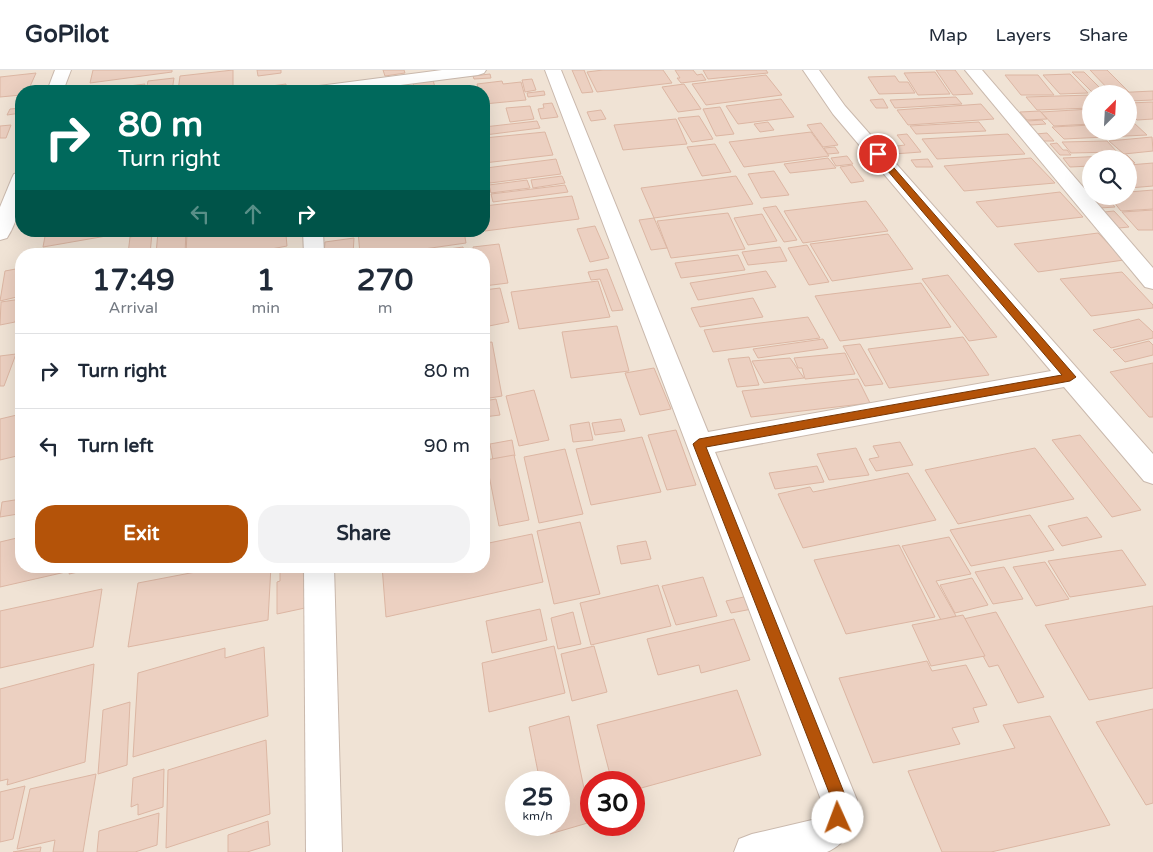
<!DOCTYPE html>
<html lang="en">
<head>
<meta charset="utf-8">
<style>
  body { margin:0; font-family:"Varela Round",sans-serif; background:#f2f2f3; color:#1f2937; height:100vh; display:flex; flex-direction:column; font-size:19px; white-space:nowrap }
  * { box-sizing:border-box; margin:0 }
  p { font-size:16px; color:#747a83 }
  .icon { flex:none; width:28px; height:28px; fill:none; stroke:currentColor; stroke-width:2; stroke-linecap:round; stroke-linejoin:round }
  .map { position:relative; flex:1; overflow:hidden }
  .sheet { position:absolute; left:15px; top:178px; width:475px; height:325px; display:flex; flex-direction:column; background:#fff; border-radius:20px; box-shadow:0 5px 20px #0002 }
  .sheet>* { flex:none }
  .guide { position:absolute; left:15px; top:15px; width:475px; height:152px; border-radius:20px; box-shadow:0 5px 20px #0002; background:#00695c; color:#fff; overflow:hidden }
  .needle { width:32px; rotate:24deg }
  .buttons { position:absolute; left:1082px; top:15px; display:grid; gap:10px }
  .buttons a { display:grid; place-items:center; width:55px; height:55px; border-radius:50%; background:#fff; box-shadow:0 5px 20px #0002; font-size:25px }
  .speed { position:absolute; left:505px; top:701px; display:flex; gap:10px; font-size:25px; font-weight:700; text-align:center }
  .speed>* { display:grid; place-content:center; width:65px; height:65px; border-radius:50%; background:#fff; box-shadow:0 5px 20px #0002; line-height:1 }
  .speed small { font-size:12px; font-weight:400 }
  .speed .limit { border:8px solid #d22; background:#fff; color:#111 }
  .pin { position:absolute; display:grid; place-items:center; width:42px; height:42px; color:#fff; margin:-21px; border:2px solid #fff; border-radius:50%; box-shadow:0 1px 5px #0007 }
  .me { position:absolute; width:55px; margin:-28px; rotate:358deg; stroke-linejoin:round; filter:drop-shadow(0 0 4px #0008) }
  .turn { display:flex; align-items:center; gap:18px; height:105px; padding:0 20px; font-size:22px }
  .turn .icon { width:65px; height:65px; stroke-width:2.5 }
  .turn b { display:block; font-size:35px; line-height:42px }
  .lanes { display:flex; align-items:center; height:48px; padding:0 20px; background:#0003; justify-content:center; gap:25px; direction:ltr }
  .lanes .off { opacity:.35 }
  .eta { display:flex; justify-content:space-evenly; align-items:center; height:85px; text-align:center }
  .eta b { font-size:30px; font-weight:800; line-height:35px }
  .primary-button { display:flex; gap:10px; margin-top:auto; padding:10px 20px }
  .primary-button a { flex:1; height:58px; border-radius:20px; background:#b45309; color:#fff; font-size:20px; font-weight:800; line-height:58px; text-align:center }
  .primary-button a+a { background:#f2f2f3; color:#1f2937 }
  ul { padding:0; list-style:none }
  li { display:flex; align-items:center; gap:15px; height:75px; padding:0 20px; border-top:1px solid #e0e1e3 }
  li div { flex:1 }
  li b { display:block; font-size:19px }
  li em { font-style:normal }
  header { display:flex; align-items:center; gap:30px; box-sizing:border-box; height:70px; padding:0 25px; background:#fff; border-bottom:1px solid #e0e1e3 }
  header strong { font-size:24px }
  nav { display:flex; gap:28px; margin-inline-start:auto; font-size:18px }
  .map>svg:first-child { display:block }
</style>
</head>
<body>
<header>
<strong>GoPilot</strong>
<nav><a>Map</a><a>Layers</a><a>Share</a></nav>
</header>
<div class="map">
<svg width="1153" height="782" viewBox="0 0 1153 782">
  <rect width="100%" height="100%" fill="#f9f1e6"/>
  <path fill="#f0e3d5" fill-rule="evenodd" d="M0,0H1153V782H0ZM21,21H484V161H21ZM1091,24H1129V61H1091ZM1091,89H1129V126H1091ZM21,184H484V496H21ZM516,712H559V755H516ZM591,712H634V755H591Z"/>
  <g fill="#ecd0c1" stroke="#dcb6a3">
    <polygon points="93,0 172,0 172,2 90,13"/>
    <polygon points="233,0 233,18 213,21 178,21 180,6"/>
    <polygon points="257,0 281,0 281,3 258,6"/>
    <polygon points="383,0 404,0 405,3 385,6"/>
    <polygon points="572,0 584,0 593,22 582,23"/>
    <polygon points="603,0 663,0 672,13 597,22 587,2"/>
    <polygon points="675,0 693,0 697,5 702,4 706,10 681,13 677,8 680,8"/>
    <polygon points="703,0 766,0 768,3 708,9"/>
    <polygon points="936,0 955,0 973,24 953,25"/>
    <polygon points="1090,0 1107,0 1129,22 1111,22"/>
    <polygon points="935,2 950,24 918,25 904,3"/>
    <polygon points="1072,2 1084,2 1105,23 1093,23"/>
    <polygon points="36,3 28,21 21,21 21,25 0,27 0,7"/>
    <polygon points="490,4 491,8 474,9 473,6"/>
    <polygon points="1070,4 1088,23 1060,24 1043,5"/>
    <polygon points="766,5 782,25 706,35 692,14"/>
    <polygon points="1005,5 1038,5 1054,25 1021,25"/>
    <polygon points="895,6 899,12 908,12 915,23 879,24 868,7"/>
    <polygon points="174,8 172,21 146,21 148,11"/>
    <polygon points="532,9 536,20 525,22 522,10"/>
    <polygon points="433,10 436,21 383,21 414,18 413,12"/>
    <polygon points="502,11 503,14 521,12 526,30 484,34 484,21 479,21 477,14"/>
    <polygon points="145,14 143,21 89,21"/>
    <polygon points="286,14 286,21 249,21 249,19"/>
    <polygon points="684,14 701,39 678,42 662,17"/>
    <polygon points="471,17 472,21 443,21 443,19"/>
    <polygon points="544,21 545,25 528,27 527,23"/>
    <polygon points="1153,21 1153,30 1129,31 1129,24 1112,23"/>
    <polygon points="1091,25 1091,38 1037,40 1026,27"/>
    <polygon points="956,27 962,34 895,38 890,30"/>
    <polygon points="781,29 794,47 738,54 726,36"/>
    <polygon points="883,29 888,38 876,38 870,30"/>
    <polygon points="1153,32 1153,49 1137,50 1129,42 1129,33"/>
    <polygon points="552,33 558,47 541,49 538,39 544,38 543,34"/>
    <polygon points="981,34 994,49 908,55 897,40"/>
    <polygon points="530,36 534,49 510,52 506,38"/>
    <polygon points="720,37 734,64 716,66 703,39"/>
    <polygon points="21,38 21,43 7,45 10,39"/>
    <polygon points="1091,39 1091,54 1054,56 1041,42"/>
    <polygon points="601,40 606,49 591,51 587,42"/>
    <polygon points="1040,41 1047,49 1027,50 1020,42"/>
    <polygon points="699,46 713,69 692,72 678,48"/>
    <polygon points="676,49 687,74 623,80 614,55"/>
    <polygon points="1042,50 1046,54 1031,55 1027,51"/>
    <polygon points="537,51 540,58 485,65 484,57"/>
    <polygon points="768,52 774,60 760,62 754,54"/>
    <polygon points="979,52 986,61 916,64 910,56"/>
    <polygon points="821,53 838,75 823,77 807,55"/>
    <polygon points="1129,53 1134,53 1147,65 1064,69 1052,57 1091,55 1091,61 1129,61"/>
    <polygon points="11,55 6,68 0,68 0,56"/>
    <polygon points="545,62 553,85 484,93 484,68"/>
    <polygon points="811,62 829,86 744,97 729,72"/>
    <polygon points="1047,63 1054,71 1043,71 1036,64"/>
    <polygon points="907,64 921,82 894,84 889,77 905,75 897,65"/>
    <polygon points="1008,64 1025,84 937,89 922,69"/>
    <polygon points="1152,67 1153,81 1124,84 1109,71"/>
    <polygon points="1107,71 1117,82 1071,83 1062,72"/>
    <polygon points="1057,73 1063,80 1067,80 1071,85 1060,85 1050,74"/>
    <polygon points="715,74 731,102 702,106 687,77"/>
    <polygon points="835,77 839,83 828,84 824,78"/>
    <polygon points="1127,85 1135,93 1129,94 1129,89 1091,89 1091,96 1070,97 1063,88"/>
    <polygon points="847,86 853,94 836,96 831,88"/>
    <polygon points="828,88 836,98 790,103 784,94"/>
    <polygon points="1031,88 1055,113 964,121 944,96"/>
    <polygon points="556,89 561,104 490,113 486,98"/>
    <polygon points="928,89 933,97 916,97 911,90"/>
    <polygon points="1153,93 1153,116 1129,118 1129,95"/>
    <polygon points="852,95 864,111 851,113 840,97"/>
    <polygon points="774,101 789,125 761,128 748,104"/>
    <polygon points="562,106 565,113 533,118 531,110"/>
    <polygon points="736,106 753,134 654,148 641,118"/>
    <polygon points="527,110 530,118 491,123 489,115"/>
    <polygon points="565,115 568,122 493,132 491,124"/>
    <polygon points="1153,120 1153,139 1121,141 1109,126 1129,126 1129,122"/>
    <polygon points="1086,121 1091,121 1091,126 1106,126 1115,137 1100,138"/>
    <polygon points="1060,122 1083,147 997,157 976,132"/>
    <polygon points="572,126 579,149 485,161 484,136"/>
    <polygon points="866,131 888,161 803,173 784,141"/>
    <polygon points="776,136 797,170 784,172 763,138"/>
    <polygon points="1153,140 1153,160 1138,160 1122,142"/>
    <polygon points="1114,141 1129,157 1119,158 1104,142"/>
    <polygon points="728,143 745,179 671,188 657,151"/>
    <polygon points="762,144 777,171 748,175 734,148"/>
    <polygon points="654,148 667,178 651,180 639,150"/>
    <polygon points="595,156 609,188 590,192 577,159"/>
    <polygon points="46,161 135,161 43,177"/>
    <polygon points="186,161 185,184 156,184 158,162"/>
    <polygon points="197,161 279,161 279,166 286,165 287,176 245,184 186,184 187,163"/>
    <polygon points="358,161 464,161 466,173 389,184 360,184"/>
    <polygon points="152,163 150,184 128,184 130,167"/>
    <polygon points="1098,163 1124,190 1038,202 1014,174"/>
    <polygon points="888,164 913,199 832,211 810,174"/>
    <polygon points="354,168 353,184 324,184 325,172"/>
    <polygon points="499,174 508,213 484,216 484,184 474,184 473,177"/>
    <polygon points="807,175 829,212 809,215 788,178"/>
    <polygon points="463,177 465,184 414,184"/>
    <polygon points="780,177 787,191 748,195 742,182"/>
    <polygon points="738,185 745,200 681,208 675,193"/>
    <polygon points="21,198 21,226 0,231 5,201"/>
    <polygon points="607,199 623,240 612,241 600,209 591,210 588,202"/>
    <polygon points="766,201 776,217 698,230 690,213"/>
    <polygon points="1122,202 1153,235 1153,238 1091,246 1060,209"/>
    <polygon points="948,205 997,267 969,271 922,209"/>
    <polygon points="598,211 610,247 519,259 511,222"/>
    <polygon points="921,213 951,257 840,271 815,226"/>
    <polygon points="500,218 509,252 484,257 484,220"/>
    <polygon points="753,228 763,247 700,257 691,238"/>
    <polygon points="21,229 15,252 0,255 1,232"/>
    <polygon points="808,247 820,268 713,282 704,260"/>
    <polygon points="1139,249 1153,262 1153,268 1111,278 1093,260"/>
    <polygon points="617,256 629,301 571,308 562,262"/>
    <polygon points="963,267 989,305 889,318 868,279"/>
    <polygon points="823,269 828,278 758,288 753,279"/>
    <polygon points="1149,271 1153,275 1153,285 1125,292 1113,280"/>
    <polygon points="492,272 502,326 484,329 484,273"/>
    <polygon points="860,274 883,314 865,316 843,276"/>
    <polygon points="845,283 855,304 805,309 802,298 798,298 794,288"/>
    <polygon points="16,284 4,316 0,316 0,286"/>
    <polygon points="749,287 759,315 737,317 728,289"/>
    <polygon points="790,288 804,308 764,313 752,291"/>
    <polygon points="1153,293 1153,347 1149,347 1110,302"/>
    <polygon points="654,298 671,339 640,345 625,303"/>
    <polygon points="858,309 870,333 751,347 742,321"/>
    <polygon points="534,320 549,370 519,376 506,326"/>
    <polygon points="496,329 500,345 484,347 484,331"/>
    <polygon points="21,344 21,385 0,390 0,349"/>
    <polygon points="621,349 625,361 595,365 592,353"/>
    <polygon points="589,352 593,370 573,372 570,355"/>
    <polygon points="676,360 696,415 667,420 648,365"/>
    <polygon points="1080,365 1141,440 1112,447 1052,370"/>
    <polygon points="642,367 661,422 591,435 576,379"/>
    <polygon points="512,370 515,386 493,390 490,374"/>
    <polygon points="900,372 913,395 876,401 869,389 879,387 873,376"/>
    <polygon points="856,378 869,405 829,410 817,384"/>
    <polygon points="1035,378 1074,429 958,454 925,400"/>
    <polygon points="565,379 583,444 539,453 524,387"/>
    <polygon points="514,385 529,450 499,456 486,390"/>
    <polygon points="817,396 824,412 775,419 769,403"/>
    <polygon points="908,403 936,450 803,478 778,424 810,417 813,422"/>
    <polygon points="21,429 18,444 0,447 2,432"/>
    <polygon points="1030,445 1054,480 971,496 950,460"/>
    <polygon points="1087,447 1102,467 1062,476 1048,456"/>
    <polygon points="580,452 600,524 554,534 537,461"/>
    <polygon points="532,464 543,512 386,547 382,496 484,496 484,474"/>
    <polygon points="21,467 21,496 105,496 69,504 70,501 0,517 0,472"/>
    <polygon points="949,467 971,504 936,511 956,546 941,550 902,476"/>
    <polygon points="646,471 651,489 621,494 617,476"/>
    <polygon points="899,475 935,547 846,564 814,490"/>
    <polygon points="1122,480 1146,515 1070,527 1048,491"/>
    <polygon points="1045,492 1069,529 1036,536 1013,497"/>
    <polygon points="227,496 271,496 268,550 128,577 138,513"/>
    <polygon points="280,496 303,496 305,538 277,544 277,512 280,511"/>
    <polygon points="1004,497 1023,529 993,534 975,502"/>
    <polygon points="703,507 717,546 676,555 662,516"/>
    <polygon points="972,508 988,535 955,543 940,515"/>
    <polygon points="658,515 671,556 591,575 580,533"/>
    <polygon points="102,519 93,577 0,598 0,541"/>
    <polygon points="748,526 752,539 731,543 726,531"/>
    <polygon points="1153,536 1153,618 1089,630 1045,555"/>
    <polygon points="540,539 547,570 492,583 486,551"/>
    <polygon points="573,542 581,574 558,579 551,548"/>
    <polygon points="996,542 1044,627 1018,633 998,595 989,597 963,549"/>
    <polygon points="963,545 985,586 931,596 912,555"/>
    <polygon points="734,549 750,590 701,603 699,595 658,605 647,569"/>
    <polygon points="554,576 565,623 489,642 482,593"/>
    <polygon points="594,576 607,622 572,631 561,584"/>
    <polygon points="264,577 268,646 133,687 138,603 225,578 225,588"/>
    <polygon points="927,591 932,601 966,595 987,635 973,638 979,652 952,658 960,674 873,693 839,608"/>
    <polygon points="94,594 85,692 7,715 8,709 0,711 0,619"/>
    <polygon points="737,620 761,685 634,720 634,712 612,712 597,655"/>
    <polygon points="130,632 127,695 98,704 103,640"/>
    <polygon points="1153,639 1153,733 1146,735 1096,652"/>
    <polygon points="569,646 591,752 550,764 548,755 559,755 559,712 540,712 529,657"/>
    <polygon points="1050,646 1110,755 991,782 942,782 908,701 1015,678 1003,655"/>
    <polygon points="266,670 270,744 166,778 168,700"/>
    <polygon points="164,699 163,737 138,745 138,734 131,737 133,708"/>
    <polygon points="96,704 83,782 53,782 55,770 17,779 30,719"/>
    <polygon points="25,716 13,769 0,772 0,722"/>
    <polygon points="159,743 157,775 135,782 97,782 99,761"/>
    <polygon points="268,751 270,775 247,782 228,782 228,765"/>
    <polygon points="41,777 40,782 13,782"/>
  </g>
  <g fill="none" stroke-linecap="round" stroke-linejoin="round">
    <g stroke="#cab9ad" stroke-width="2">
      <g id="minor">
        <polygon points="55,0 71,0 63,21 47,21"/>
        <polygon points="442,0 486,0 484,3 478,5 354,21 311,21 313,18 319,16"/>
        <path d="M545,0H561L708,362L1051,301L833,44L803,0H819L845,36L1153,384V414L1144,411L1064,317L715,382L857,730C856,751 849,773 827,782H734L739,769L752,764L812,750L821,741V730Z"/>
        <polygon points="965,0 982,0 1153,198 1153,219 1145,217"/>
        <path d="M21,102C22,125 20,148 7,168L0,170V137L12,108L14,104Z"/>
        <polygon points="303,161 323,161 324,184 304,184"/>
        <polygon points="304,496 334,496 342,782 306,782"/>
      </g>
    </g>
    <use href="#minor" fill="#fff" fill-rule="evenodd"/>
  </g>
  <polygon fill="#b45309" stroke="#753606" points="878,82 881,83 1076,307 1070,311 706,377 847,730 843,754 838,756 833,754 830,748 832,730 693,374 699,369 1062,305 875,86 874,84"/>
</svg>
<div class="buttons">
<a><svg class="needle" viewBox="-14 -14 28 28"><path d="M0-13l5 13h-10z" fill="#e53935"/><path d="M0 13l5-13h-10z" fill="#747a83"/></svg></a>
<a><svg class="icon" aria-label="search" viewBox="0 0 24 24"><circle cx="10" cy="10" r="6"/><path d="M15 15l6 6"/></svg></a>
</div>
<div class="speed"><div>25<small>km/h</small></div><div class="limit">30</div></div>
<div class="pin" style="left:878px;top:84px;background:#d93025"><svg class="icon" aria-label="arrive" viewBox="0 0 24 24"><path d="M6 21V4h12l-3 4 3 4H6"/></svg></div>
<svg class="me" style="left:838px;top:748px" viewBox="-20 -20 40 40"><circle r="19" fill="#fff"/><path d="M0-13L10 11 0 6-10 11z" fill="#b45309"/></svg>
<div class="guide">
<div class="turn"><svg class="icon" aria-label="right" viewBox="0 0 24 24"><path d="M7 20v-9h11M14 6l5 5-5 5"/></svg><div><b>80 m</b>Turn right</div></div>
<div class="lanes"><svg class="icon off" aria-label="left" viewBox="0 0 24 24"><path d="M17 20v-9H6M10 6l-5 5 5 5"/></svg><svg class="icon off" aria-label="ahead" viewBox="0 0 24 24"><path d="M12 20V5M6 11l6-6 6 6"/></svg><svg class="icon" aria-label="right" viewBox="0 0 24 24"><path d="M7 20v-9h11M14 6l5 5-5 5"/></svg></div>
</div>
<section class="sheet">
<div class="eta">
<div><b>17:49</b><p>Arrival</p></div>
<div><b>1</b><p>min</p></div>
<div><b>270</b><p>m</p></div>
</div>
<ul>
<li><svg class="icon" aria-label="right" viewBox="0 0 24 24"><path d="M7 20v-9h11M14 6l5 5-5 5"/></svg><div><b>Turn right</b></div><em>80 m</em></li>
<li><svg class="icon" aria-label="left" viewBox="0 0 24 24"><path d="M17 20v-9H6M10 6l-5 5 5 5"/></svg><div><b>Turn left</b></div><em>90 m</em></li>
</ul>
<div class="primary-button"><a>Exit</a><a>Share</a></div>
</section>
</div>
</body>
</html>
